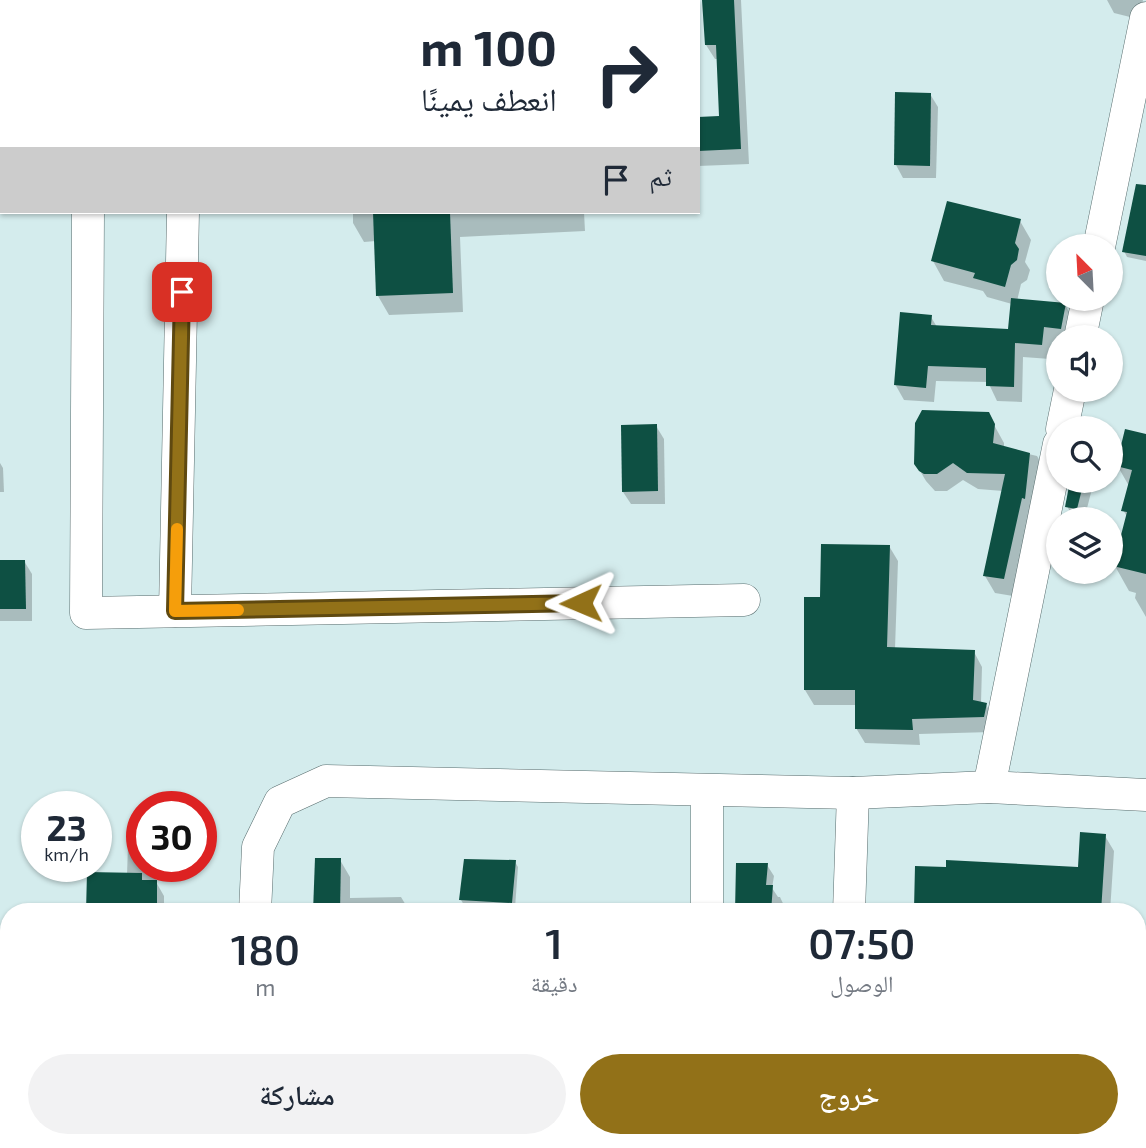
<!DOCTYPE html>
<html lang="ar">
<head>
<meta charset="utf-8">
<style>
  body { margin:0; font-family:"Exo 2","Noto Naskh Arabic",sans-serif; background:#f2f2f3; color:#1f2937; direction:rtl; height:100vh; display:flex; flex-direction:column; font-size:26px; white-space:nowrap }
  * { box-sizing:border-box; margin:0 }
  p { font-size:23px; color:#747a83 }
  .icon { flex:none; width:38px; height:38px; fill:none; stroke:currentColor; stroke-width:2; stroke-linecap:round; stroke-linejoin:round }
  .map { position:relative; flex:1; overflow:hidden; direction:ltr }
  .drawer { position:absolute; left:0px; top:903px; width:1146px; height:245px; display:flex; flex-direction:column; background:#fff; border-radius:28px 28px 0 0; box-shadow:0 2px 5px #0004; direction:rtl }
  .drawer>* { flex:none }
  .guide { position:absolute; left:0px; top:0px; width:700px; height:214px; box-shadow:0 2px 5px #0004; direction:rtl; background:#fff; color:#1f2937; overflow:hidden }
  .needle { width:46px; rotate:336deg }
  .fabs { position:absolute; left:1046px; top:234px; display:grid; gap:14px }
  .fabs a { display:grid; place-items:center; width:77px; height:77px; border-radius:50%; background:#fff; box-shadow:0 2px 5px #0004; font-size:35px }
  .speed { position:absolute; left:21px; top:791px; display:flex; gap:14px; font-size:35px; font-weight:700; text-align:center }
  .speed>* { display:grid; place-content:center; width:91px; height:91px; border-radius:50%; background:#fff; box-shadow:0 2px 5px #0004; line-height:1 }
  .speed small { font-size:18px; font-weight:400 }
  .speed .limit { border:10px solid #d22; background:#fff; color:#111 }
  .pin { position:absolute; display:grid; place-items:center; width:60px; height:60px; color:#fff; margin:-30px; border-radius:14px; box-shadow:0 4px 10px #0006 }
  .me { position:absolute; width:77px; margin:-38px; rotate:269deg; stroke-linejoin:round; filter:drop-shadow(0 0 5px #0008) }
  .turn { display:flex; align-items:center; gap:24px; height:147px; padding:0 28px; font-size:32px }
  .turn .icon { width:91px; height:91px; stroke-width:2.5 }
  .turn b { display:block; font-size:49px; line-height:60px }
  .then { display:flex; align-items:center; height:66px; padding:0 28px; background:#0003; gap:14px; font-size:26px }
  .eta { display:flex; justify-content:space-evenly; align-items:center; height:119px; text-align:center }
  .eta b { font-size:42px; font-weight:600; line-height:49px }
  .button { display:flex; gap:14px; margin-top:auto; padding:14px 28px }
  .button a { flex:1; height:80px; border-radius:42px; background:#927118; color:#fff; font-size:28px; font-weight:600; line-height:80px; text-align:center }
  .button a+a { background:#f2f2f3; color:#1f2937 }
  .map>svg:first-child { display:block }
</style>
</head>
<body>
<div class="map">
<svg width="1146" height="1148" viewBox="0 0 1146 1148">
  <rect width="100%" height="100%" fill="#d4eced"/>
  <g fill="#0003">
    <rect x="311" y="0" width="337" height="2"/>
    <polygon points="704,0 741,0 749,164 698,166 698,119 721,118 718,59 715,59 706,45"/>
    <polygon points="1107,0 1143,0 1138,19 1114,13"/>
    <polygon points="930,94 938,107 936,178 903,178 896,165"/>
    <polygon points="1146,208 1146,261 1127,257 1124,251"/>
    <polygon points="353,212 584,212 585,231 460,237 463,312 389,315 378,296 376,241 364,242 353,223"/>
    <polygon points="1020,221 1031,240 1025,262 1030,270 1027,280 1021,284 1017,301 1065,305 1074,320 1070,338 1059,338 1059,343 1052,342 1050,359 1023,357 1022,402 997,401 988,382 936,381 934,402 904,400 895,384 931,317 937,327 1009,331 1012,304 987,297 983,291 944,281 933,261"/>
    <polygon points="988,414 1004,443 1004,448 1037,456 1047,473 1013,596 995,593 985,576 1003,491 978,489 963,480 947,491 935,491 926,481 916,464"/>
    <polygon points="656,426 664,439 665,504 631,504 623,492"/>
    <polygon points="1146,436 1146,617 1135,598 1136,593 1129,591 1115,566 1128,518 1123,510 1129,486 1117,465"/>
    <polygon points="0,463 3,468 4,492 0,492"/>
    <polygon points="1072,481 1094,481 1084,520 1074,519 1067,506"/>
    <polygon points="889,546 898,561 895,649 974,652 982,667 981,703 986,705 995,720 992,732 919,734 920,745 865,743 856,728 857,705 814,705 805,690 822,598"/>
    <polygon points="0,561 24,561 32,574 32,621 0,621"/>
    <polygon points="1105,836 1114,851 1110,912 918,912 916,908 1080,869"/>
    <polygon points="128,845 142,845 142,866 155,866 156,882 164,896 164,912 88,912 127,875"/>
    <polygon points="340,860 350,877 350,898 401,897 410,912 315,912"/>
    <polygon points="515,862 518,867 515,908 464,905 461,900"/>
    <polygon points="767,865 774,876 772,888 778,897 780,897 787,912 737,912"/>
    <polygon points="79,1139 175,1139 175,1148 78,1148"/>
    <polygon points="356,1139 486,1139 486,1148 360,1145"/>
    <polygon points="602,1139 699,1139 689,1140 689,1148 602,1148"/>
    <rect x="910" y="1139" width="122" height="9"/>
    <polygon points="731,1143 755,1143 758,1148 731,1148"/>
  </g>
  <g fill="#0e5043">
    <polygon points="702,0 734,0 741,149 698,151 698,117 719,116 716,45 705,45"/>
    <polygon points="895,92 931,93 930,166 894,165"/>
    <polygon points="1136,184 1146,185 1146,256 1122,252"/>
    <polygon points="947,201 1021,219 1015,243 1019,249 1017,260 1011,265 1005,287 973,278 975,273 931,261"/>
    <polygon points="373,212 450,212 453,293 376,296"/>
    <polygon points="1011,298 1066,303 1061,329 1044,327 1042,345 1015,343 1014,387 986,386 986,368 928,366 926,388 894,385 900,312 932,315 931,325 1008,329"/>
    <polygon points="922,410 989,412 995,424 993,443 1030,453 1025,499 1022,498 1004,579 983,576 1005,474 967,473 953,463 937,474 924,474 919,471 914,464 915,423"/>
    <polygon points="657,424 658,491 622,492 621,425"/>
    <polygon points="1125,429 1146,434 1146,574 1113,566 1127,512 1121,511 1132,470 1116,466"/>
    <polygon points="1070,481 1084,481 1077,509 1065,507"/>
    <polygon points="821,544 890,545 887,647 975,650 973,700 987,703 984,717 912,719 913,730 855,729 855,690 804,690 804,597 820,597"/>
    <polygon points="0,560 25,560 26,609 0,609"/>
    <polygon points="1080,832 1106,834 1101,912 954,912 954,910 914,909 915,866 946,867 946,860 1078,867"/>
    <polygon points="315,858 341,858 340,912 313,912"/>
    <polygon points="464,859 516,860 512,903 459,900"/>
    <polygon points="736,863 768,863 766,885 773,885 771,912 735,912"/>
    <polygon points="87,872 142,873 142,880 157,880 157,912 86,912"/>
  </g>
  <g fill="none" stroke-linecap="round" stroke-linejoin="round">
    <g stroke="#576c6d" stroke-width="33">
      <g id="minor">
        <polyline points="89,2 89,0"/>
        <polyline points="188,2 188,0"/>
        <polyline points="88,212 86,613 744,600"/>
        <polyline points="1099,247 1146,18"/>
        <polyline points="1080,338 1088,299"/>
        <polyline points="1062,429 1070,390"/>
        <polyline points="175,611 183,212"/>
        <polyline points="989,787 1059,444"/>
        <polyline points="255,912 258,847 280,802 326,781 853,793 989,787 1146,795"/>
        <polyline points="707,912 707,791"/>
        <polyline points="849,912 853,793"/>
        <polyline points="241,1148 242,1139"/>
        <polyline points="706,1148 706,1139"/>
        <polyline points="842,1148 842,1139"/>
      </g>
    </g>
    <use href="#minor" stroke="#fff" stroke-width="32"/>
  </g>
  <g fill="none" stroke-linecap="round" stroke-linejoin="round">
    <g stroke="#5f4910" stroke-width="18">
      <polyline id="route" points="182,292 175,611 581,603"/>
    </g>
    <use href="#route" stroke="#927118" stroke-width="12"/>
    <polyline stroke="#f59e0b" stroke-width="12" points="177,529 175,611 238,610"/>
  </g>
</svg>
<div class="fabs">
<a><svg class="needle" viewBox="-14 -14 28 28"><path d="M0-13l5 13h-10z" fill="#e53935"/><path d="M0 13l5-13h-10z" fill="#747a83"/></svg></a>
<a><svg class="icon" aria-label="sound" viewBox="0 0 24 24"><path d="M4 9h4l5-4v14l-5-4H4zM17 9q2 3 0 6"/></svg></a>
<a><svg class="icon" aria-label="search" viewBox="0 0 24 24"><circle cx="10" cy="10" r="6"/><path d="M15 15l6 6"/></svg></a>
<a><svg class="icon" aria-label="layers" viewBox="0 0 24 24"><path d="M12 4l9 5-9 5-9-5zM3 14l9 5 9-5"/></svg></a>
</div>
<div class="speed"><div>23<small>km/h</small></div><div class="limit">30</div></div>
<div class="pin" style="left:182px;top:292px;background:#d93025"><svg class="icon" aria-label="arrive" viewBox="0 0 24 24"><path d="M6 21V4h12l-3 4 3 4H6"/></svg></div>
<svg class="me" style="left:581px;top:603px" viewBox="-20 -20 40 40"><path d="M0-17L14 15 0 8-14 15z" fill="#927118" stroke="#fff" stroke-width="4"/></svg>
<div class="guide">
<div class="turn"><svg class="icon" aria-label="right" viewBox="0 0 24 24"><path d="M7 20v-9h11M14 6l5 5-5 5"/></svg><div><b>100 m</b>انعطف يمينًا</div></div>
<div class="then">ثم<svg class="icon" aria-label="arrive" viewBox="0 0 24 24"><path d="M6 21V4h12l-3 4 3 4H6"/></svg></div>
</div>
<section class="drawer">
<div class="eta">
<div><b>07:50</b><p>الوصول</p></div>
<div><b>1</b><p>دقيقة</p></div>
<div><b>180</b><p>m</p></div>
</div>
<div class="button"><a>خروج</a><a>مشاركة</a></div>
</section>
</div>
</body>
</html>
